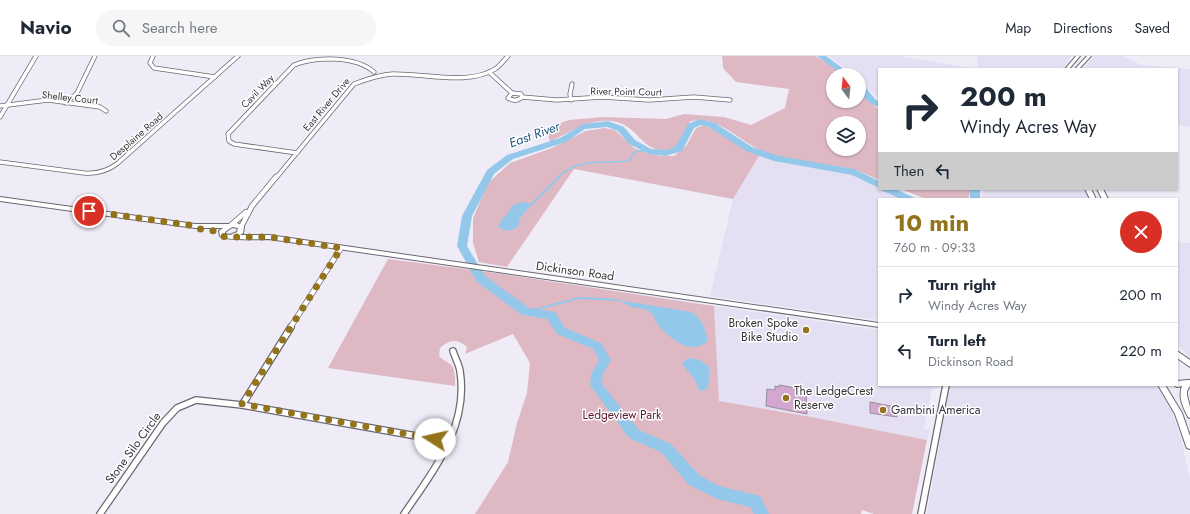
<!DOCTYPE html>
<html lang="en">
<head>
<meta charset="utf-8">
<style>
  body { margin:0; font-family:Jost,sans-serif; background:#f6f6f7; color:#1f2937; height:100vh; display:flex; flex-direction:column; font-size:15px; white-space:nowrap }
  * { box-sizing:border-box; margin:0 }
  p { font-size:13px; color:#747a83 }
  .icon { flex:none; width:22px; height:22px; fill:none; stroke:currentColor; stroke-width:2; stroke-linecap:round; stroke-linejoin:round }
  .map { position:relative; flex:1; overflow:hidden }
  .panel { position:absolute; left:878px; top:142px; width:300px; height:188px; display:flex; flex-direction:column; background:#fff; border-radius:0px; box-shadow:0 1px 3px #0004 }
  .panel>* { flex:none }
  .banner { position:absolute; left:878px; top:12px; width:300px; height:122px; border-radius:0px; box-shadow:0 1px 3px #0004; background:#fff; color:#1f2937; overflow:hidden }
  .needle { width:26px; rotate:345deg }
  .buttons { position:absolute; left:826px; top:12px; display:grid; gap:8px }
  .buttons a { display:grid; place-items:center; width:40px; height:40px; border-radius:50%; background:#fff; box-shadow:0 1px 3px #0004; font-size:20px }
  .pin { position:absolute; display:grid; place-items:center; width:34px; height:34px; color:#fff; margin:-17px; border:2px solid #fff; border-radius:50%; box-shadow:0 1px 4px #0007 }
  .me { position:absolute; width:44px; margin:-22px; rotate:280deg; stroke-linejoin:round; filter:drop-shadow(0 0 3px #0008) }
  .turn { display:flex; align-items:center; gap:14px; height:84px; padding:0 16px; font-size:18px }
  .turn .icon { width:52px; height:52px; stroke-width:2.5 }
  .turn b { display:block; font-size:28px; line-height:34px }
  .then { display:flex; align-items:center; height:38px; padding:0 16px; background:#0003; gap:8px; font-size:15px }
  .round { display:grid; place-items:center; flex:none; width:42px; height:42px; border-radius:21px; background:#f6f6f7 }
  .head { display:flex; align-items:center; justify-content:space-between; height:68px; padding:0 16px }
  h1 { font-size:24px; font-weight:700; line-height:30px; color:#93741b }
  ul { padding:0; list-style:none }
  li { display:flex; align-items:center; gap:12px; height:56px; padding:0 16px; border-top:1px solid #e0e1e3 }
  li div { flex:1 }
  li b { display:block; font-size:15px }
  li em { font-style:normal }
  header { display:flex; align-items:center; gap:24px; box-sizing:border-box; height:56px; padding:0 20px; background:#fff; border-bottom:1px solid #e0e1e3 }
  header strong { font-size:19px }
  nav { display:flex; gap:22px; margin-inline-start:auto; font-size:14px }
  .search { width:280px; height:36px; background:#f6f6f7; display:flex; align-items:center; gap:10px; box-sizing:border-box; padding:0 14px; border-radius:22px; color:#747a83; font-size:15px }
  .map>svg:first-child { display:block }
</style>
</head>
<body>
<header>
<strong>Navio</strong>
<div class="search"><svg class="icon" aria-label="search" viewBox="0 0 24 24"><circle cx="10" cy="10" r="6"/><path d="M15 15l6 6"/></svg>Search here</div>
<nav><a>Map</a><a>Directions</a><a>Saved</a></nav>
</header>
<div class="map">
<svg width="1190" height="458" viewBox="0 0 1190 458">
  <rect width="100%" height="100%" fill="#efecf8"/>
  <g fill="#e4dff2">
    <polygon points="829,0 898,0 978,13 977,0 1072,0 1062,13 879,13 879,43 859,25 859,19 853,19"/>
    <polygon points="1094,0 1122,0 1142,9 1190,13 1190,71 1177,69 1177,13 1083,13"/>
    <polygon points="759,100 795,109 848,117 879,131 879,133 883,133 906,143 879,143 879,264 710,240 733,143"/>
    <polygon points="984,133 1084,133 1089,143 981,143"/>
    <polygon points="1177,186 1190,187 1190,302 1177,287"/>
    <polygon points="714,250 879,274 879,329 938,329 938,332 932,333 924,373 930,373 927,384 811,361 719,345"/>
    <polygon points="950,329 1156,329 1172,356 1181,382 1190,423 1190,458 927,458"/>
  </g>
  <g fill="#deb9c4" fill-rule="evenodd">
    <path d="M722,0H815L835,11L845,19H833V45H859V35L879,54V124C870,120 860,115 851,113C819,106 785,107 756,92C737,82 712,57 690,66L677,91C641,105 642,67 610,65C588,63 569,77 550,86L546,72L569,64L603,61L666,63L684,58L724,61L751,69L785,52L789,33L736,26L723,12ZM833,67H859V93H833Z"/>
    <polygon points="704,69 721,77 759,100 733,143 574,113 507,211 479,206 473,187 473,162 488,127 510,107 552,92 586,75 604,72 615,74 634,92 647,97 661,100 674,100 686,90 696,72"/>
    <polygon points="901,133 971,133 968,143 926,143"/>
    <path d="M388,203L481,215L714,250L719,345L811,361L927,384L912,458H874L862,454L861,458H475L508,406L517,367L527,337L530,307L513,278L465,298L467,291C457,282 449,284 440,292L439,300C443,304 446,305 450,308C456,312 455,324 455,330L328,312Z"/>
  </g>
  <g fill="#94c8eb">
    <path d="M524,146L532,148L520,162L518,171C512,175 504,176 498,171C501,163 509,157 513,149Z"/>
    <path d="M618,244L691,256C702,262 705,272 708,285C690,302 667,280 656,266C654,262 653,258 650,256C645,252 638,252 632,251C627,249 623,246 618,244Z"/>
    <path d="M690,302L700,304L709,311V325L707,333L700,335C697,330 697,327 694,323C690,316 685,314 682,306Z"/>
  </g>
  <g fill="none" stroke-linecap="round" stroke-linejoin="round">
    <path stroke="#94c8eb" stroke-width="1.5" d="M557,122C580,101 599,108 627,105L632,102V98L638,95H649"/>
    <g stroke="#94c8eb" stroke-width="2">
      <polyline points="532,148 559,121"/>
      <polyline points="526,256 579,242 618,244"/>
    </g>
    <g fill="#94c8eb" fill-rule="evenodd">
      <polygon points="817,0 826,0 852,19 843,19"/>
      <path d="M859,27H862L875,43L879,46V51C868,48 859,38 859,27Z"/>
      <polygon points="700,63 715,67 752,91 779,100 854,113 879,125 879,132 852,119 774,105 746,95 709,71 701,69 694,72 682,95 666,100 649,98 629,88 618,75 607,71 585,73 566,86 513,103 494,118 472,160 467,190 485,220 529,252 555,256 565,272 601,287 611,304 603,318 602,328 639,374 671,388 699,419 719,430 760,440 769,458 754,458 750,451 717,443 689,429 661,396 629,382 590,329 591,318 599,304 593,293 557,278 547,263 522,259 477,226 457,190 462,160 487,114 507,99 560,82 583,68 608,65 624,71 635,84 651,93 666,94 675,91 688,68"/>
      <polygon points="881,133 895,133 913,141 915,143 901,143 883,135"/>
      <rect x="970" y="133" width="10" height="10"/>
    </g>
  </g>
  <g fill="#d2a7d0" stroke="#978e96">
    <polygon points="779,329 796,332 806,336 807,358 766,350 767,333 775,334 775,330 779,331"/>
    <polygon points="870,346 896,351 897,361 870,357"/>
  </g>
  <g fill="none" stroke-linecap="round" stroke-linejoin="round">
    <g stroke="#6b6872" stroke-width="5">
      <g id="street-far2">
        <polyline points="153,0 150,7 154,12 215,21"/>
        <polyline points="489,16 512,37"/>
        <path d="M512,37L521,38L522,41C518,45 513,45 508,42Z"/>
        <polyline points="522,41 557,44 602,41 649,44 694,41 730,44"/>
        <polyline points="571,44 570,38 572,28"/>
        <polyline points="66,47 77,37 95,0"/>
        <polyline points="0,50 48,44 100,51 106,55"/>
        <polyline points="0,61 36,0"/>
        <path d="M297,97L234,88L229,85L228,78L294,9C316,0 356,0 374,16"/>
        <path d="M0,106L84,117C97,118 108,115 118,107L238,0"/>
        <path d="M276,122L354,28C367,23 378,19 392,18C423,17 468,30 495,13C500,10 504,4 508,0"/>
      </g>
    </g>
    <g stroke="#6b6872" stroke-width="6">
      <g id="street-far1">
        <polyline points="231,169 246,156"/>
        <polyline points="241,171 252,150 276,121"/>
        <polyline points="290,272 341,192"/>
      </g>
    </g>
    <g stroke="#6b6872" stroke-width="8">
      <g id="street">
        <polyline points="242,349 291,271"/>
        <polyline points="100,458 163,367 177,352 196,344 242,349 450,386"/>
        <path d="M404,458C433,415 469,371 460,315C459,308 455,302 453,295"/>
        <polyline points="921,458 946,329"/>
      </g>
    </g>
    <g stroke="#6b6872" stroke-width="2">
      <g id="secondary">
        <polygon points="1076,0 1080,0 1069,13 1065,13"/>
        <polygon points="1087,0 1091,0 1079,13 1075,13"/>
        <polygon points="1085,133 1091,133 1096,143 1090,143"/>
        <polygon points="1097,133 1103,133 1108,143 1102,143"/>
        <path d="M0,141L195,168H228L237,167L243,170L244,171L243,177L240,179H269L879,267V271L269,183C259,183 227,185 220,180L219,175L223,172H195L0,145ZM232,171L238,172L237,176L230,179L225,178V176Z"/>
        <polygon points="1177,295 1190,304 1190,311 1177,302"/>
        <path d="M1188,324H1190V330L1187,335V339L1190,351V362L1188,361C1183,351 1178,342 1182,330L1177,331L1174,329H1177V325Z"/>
        <polygon points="1158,329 1165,329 1182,357 1190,380 1190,393 1187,392 1186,390 1175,358"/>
      </g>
    </g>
    <use href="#street-far2" stroke="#fff" stroke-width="3.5"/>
    <use href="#street-far1" stroke="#fff" stroke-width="4.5"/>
    <use href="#street" stroke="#fff" stroke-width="5.5"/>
    <use href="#secondary" fill="#fff" fill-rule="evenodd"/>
  </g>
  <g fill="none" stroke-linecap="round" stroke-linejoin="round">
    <polyline stroke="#93741b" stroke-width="7" stroke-dasharray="0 12.6" points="89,155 195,170 200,173 214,175 225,181 269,181 341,192 242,348 435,383"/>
  </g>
  <g fill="#93741b" stroke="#fff" stroke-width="1.5">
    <circle cx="806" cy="274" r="4"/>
    <circle cx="786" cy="342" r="4"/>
    <circle cx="883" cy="354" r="4"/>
  </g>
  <g text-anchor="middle" stroke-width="3" stroke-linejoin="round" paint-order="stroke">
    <g font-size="10" fill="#36353a" stroke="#fff">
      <text transform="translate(257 35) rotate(-46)" y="4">Cavil Way</text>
      <text transform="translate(626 35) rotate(1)" y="4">River Point Court</text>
      <text transform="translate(70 41) rotate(6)" y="4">Shelley Court</text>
      <text transform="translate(326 48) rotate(-50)" y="4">East River Drive</text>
      <text transform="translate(136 80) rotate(-41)" y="4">Desplaine Road</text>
    </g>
    <g font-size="12" fill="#36353a" stroke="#fff">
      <text transform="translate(575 215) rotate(8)" y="4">Dickinson Road</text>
      <text transform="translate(133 392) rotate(-54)" y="4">Stone Silo Circle</text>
    </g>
    <g font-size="12" fill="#36353a" stroke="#fff" text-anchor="start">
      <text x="798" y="271" text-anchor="end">Broken Spoke<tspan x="798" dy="14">Bike Studio</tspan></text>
      <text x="794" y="339">The LedgeCrest<tspan x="794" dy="14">Reserve</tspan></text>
      <text x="891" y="358">Gambini America</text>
    </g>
    <g font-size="12" fill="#5c1835" stroke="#fff">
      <text x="622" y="363">Ledgeview Park</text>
    </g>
    <g font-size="13" font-style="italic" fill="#1d597c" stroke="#fff">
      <text transform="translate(534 78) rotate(-20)" y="5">East River</text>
    </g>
  </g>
</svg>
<div class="buttons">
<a><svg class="needle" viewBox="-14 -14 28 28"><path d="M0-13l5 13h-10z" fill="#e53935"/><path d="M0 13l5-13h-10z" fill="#747a83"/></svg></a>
<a><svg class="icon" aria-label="layers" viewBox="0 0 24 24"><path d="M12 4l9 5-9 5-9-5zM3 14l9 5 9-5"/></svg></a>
</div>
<div class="pin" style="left:89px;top:155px;background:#d93025"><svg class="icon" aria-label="arrive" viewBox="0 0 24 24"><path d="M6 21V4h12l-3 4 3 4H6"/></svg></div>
<svg class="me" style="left:435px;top:383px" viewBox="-20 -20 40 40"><circle r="19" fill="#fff"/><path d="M0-13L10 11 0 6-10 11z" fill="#93741b"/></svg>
<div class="banner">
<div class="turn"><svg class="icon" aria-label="right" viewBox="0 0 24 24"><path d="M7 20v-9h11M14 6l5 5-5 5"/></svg><div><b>200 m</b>Windy Acres Way</div></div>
<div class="then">Then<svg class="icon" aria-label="left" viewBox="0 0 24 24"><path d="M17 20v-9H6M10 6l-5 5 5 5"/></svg></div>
</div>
<section class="panel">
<div class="head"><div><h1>10 min</h1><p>760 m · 09:33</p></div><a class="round" style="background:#d93025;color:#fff"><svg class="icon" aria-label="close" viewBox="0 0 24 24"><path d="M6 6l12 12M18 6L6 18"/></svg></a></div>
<ul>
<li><svg class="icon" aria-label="right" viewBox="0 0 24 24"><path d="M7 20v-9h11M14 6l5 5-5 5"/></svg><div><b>Turn right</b><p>Windy Acres Way</p></div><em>200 m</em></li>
<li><svg class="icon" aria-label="left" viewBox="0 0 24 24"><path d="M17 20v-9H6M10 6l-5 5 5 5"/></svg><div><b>Turn left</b><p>Dickinson Road</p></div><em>220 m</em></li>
</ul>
</section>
</div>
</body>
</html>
